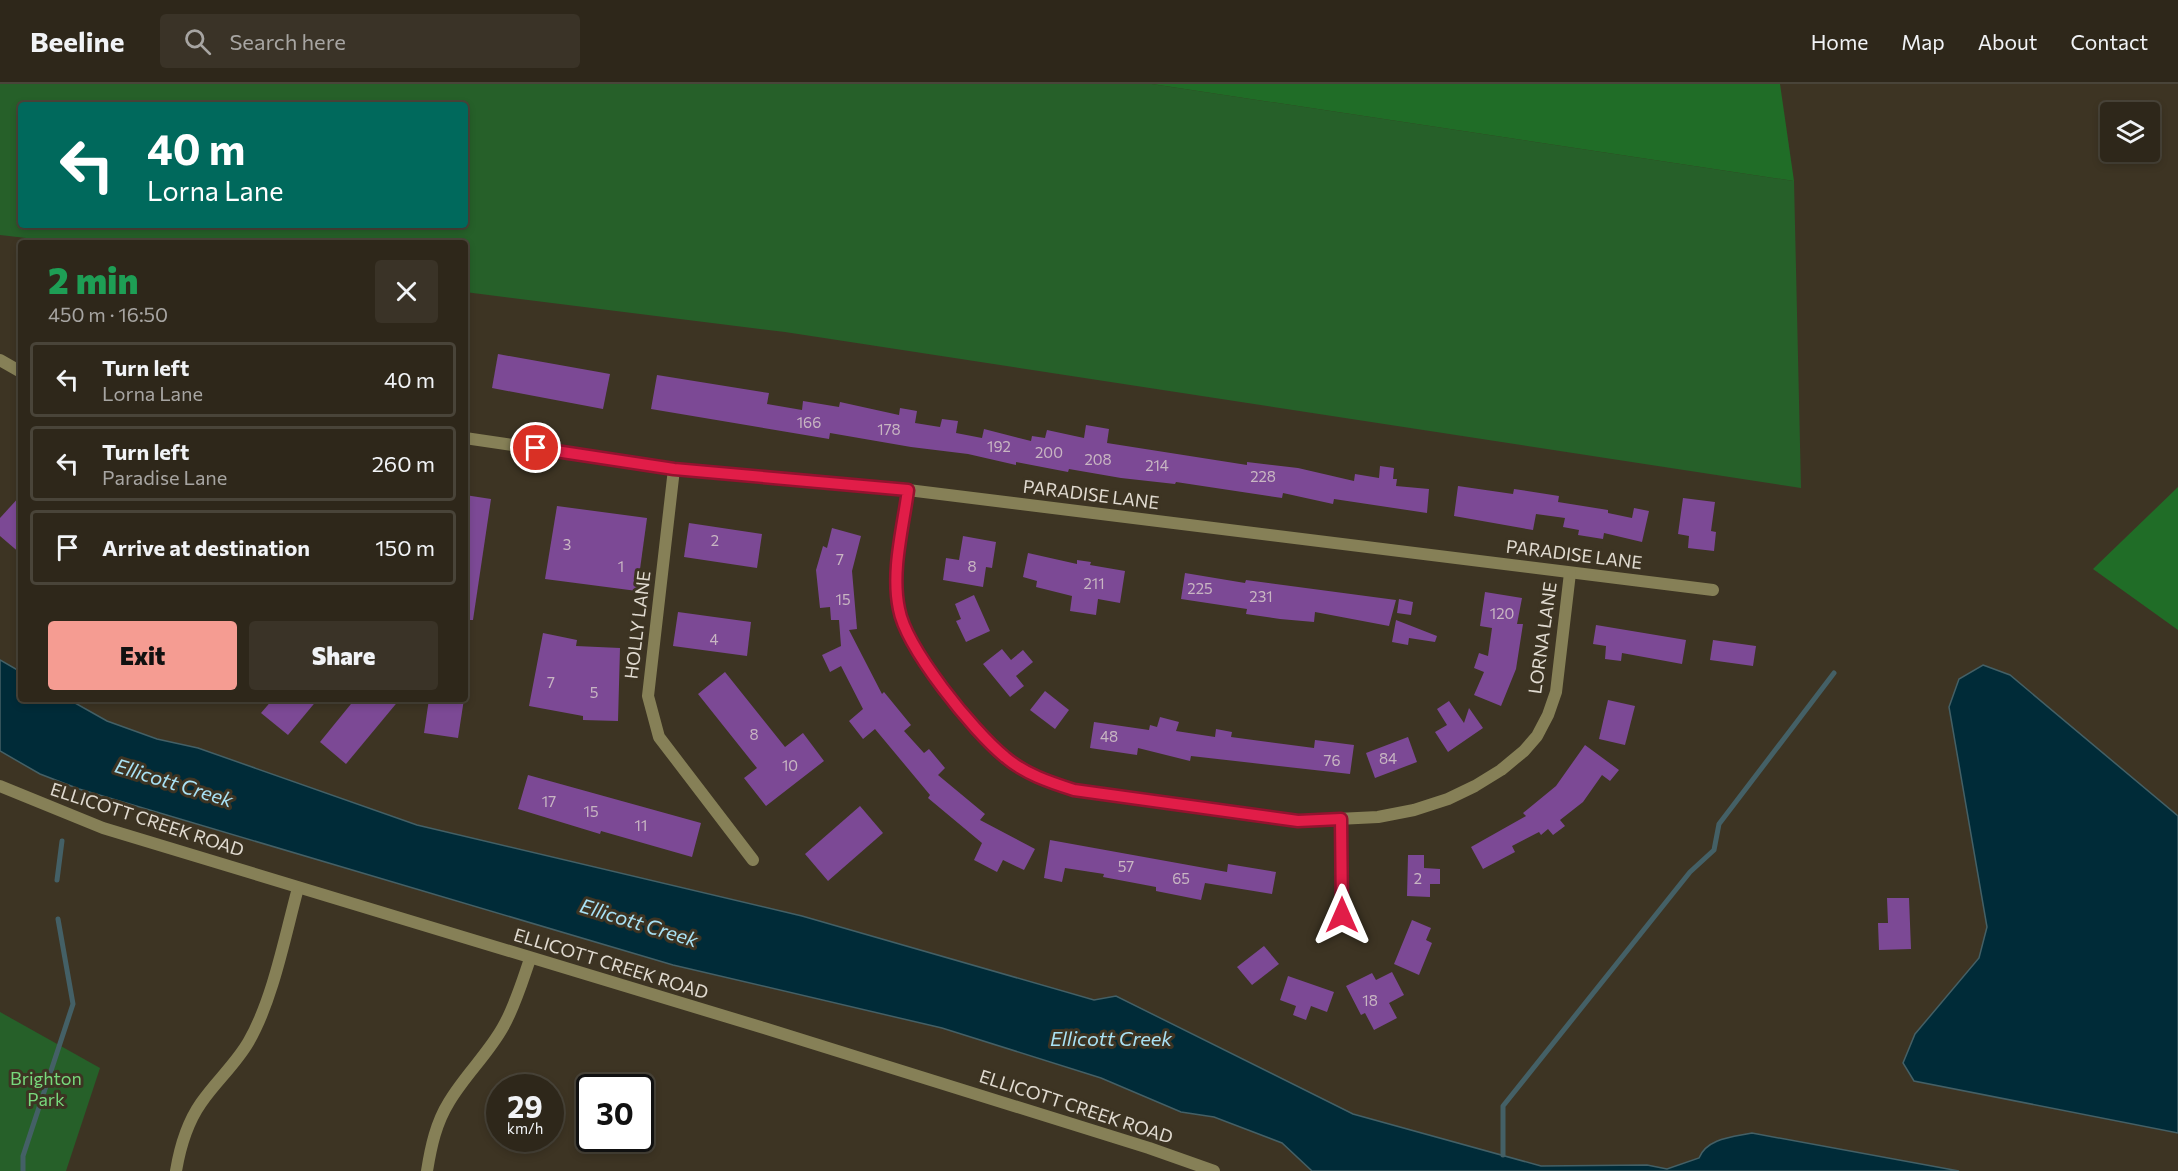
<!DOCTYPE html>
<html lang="en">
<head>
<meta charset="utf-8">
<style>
  body { margin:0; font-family:Commissioner,sans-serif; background:#3a3327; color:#f1f3f6; height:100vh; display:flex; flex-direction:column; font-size:22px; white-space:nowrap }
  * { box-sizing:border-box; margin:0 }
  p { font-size:20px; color:#a7a5a2 }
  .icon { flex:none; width:33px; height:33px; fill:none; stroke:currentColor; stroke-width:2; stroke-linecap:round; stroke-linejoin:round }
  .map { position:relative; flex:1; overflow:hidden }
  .side { position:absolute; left:18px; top:156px; width:450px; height:462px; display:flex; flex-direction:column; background:#2e271a; border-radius:6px; box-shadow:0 3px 9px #0003,0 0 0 2px #494439 }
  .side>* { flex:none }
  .guide { position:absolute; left:18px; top:18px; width:450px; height:126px; border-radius:6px; box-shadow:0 3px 9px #0003,0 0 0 2px #494439; background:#00695c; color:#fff; overflow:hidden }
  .controls { position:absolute; left:2100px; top:18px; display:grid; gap:12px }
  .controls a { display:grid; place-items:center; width:60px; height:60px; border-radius:6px; background:#2e271a; box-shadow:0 3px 9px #0003,0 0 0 2px #494439; font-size:30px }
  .speed { position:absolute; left:486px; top:990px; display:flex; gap:12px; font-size:30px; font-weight:700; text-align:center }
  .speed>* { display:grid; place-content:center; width:78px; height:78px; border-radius:50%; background:#2e271a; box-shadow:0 3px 9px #0003,0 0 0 2px #494439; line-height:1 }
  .speed small { font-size:15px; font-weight:400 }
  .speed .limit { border:3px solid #111; border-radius:9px; background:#fff; color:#111 }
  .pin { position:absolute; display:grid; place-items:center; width:51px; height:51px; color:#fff; margin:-26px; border:3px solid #fff; border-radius:50%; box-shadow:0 2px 6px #0007 }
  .me { position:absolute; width:66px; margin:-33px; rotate:0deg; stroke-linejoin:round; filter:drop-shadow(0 0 4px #0008) }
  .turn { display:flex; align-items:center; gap:21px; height:126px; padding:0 30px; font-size:27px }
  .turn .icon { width:78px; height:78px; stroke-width:2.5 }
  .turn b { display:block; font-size:42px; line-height:51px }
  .round { display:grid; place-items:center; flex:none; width:63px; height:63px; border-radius:6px; background:#3a3327 }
  .overview { display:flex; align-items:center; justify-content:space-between; height:102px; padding:0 30px }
  h1 { font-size:36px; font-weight:800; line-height:45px; color:#1e9e55 }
  .action { display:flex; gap:12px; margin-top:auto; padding:12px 30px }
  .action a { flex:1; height:69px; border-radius:6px; background:#f59c92; color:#111; font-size:24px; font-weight:800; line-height:69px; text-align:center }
  .action a+a { background:#3a3327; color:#f1f3f6 }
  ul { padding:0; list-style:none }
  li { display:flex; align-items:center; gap:18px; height:75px; margin:0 12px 9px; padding:0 18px; border:3px solid #494439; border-radius:6px }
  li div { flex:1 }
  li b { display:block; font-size:22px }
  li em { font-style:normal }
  header { display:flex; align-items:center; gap:36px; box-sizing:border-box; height:84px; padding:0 30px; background:#2e271a; border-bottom:2px solid #494439 }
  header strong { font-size:28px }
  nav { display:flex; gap:33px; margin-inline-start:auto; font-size:21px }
  .search { width:420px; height:54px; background:#3a3327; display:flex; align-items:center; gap:15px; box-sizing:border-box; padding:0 21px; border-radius:6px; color:#a7a5a2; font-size:22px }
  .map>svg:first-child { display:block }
</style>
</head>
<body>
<header>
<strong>Beeline</strong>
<div class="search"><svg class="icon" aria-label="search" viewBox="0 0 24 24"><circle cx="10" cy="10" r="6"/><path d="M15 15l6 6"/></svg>Search here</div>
<nav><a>Home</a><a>Map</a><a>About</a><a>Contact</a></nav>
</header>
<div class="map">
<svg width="2178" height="1087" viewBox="0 0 2178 1087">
  <rect width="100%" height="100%" fill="#3d3423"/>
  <g fill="#266029" fill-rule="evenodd">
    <path d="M0,0H1152L1794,97L1801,404L785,248L465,208V159H70L0,151ZM21,21H465V141H21Z"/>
    <polygon points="0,928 100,984 66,1087 0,1087"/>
  </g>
  <g fill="#206d27">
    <polygon points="1152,0 1780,0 1794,97"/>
    <polygon points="2178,403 2178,546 2093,485"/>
  </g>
  <g fill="#002b38" stroke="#446066" stroke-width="1.5">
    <path d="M0,576L21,588V615H68L107,637L157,655L198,664L417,741L802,832L1094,916L1116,912L1353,1030L1541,1082L1647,1081L1667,1085L1699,1074C1707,1054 1733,1053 1752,1049L1959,1087H1312L1282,1059L1214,1033L1181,1028L1101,994L942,944L673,881L79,705L40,690L0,667Z"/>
    <polygon points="1983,581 2010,591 2178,732 2178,1049 1914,997 1903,979 1915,950 1979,874 1987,843 1949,623 1959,595"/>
  </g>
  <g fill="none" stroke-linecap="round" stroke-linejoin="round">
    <g stroke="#446066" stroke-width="5">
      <polyline points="57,796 62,757"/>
      <polyline points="1503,1071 1503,1022 1690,788 1714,766 1719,740 1834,589"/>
      <polyline points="23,1087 23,1072 73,920 58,835"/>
    </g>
  </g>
  <g fill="#7c4995">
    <polygon points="498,270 610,290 603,325 492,304"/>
    <polygon points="657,291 769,309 767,320 802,326 803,317 839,323 840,318 899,331 900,324 917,327 915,339 940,343 942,335 958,337 956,349 982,354 984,345 1031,357 1032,352 1045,354 1047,346 1084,354 1086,341 1109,345 1107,359 1247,381 1247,378 1298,384 1354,397 1355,390 1379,394 1380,382 1394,384 1393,395 1397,395 1396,402 1429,405 1427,429 1334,415 1333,420 1283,409 1282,414 1176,398 1175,400 1121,394 1069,385 1068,388 1016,378 1016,381 968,370 911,363 830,349 829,355 651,325"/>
    <polygon points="1458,402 1513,410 1514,405 1559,412 1558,418 1608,426 1608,429 1632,434 1634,424 1649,427 1642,458 1604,449 1603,455 1578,451 1579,446 1563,443 1565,434 1536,430 1533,446 1454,432"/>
    <polygon points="21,411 21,470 0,452 0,434"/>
    <polygon points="465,411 491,415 473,536 465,536"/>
    <polygon points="1683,414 1715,418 1711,447 1716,448 1714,467 1688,464 1689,452 1678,450"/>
    <polygon points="557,422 647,434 637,507 545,495"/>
    <polygon points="689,439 762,450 757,484 684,473"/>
    <polygon points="832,444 861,452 852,487 857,545 849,546 882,610 884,608 911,641 904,647 924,669 929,665 945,684 938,691 985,730 980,736 1035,765 1024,786 1003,776 997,788 974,776 982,759 928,714 930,711 875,645 863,655 849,637 863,625 841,582 830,588 822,571 841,562 839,536 831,536 830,523 820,524 816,486 823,462 827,464"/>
    <polygon points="963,452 996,458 992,484 986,483 983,503 943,496 946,474 959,476"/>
    <polygon points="1028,469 1077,480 1077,476 1091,478 1090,481 1125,487 1120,519 1098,515 1096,531 1070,527 1072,512 1036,503 1037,497 1023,493"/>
    <polygon points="1185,489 1245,499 1246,496 1396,516 1389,542 1315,528 1314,538 1280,535 1246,530 1247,525 1181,515"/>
    <polygon points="1485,508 1522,514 1517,540 1523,540 1516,585 1501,622 1474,611 1484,588 1474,584 1479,569 1488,572 1492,544 1480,542"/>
    <polygon points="974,511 990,547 966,558 956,537 961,535 955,520"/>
    <polygon points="1399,515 1413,518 1411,531 1397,529"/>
    <polygon points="678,528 751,538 747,572 673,562"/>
    <polygon points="1396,536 1437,552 1435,558 1409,554 1408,561 1392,558"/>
    <polygon points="1596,541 1686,556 1682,580 1622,569 1621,577 1605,575 1606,562 1593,560"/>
    <polygon points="543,549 577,556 576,562 620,564 618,637 583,636 583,632 529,622"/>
    <polygon points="1713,556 1756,562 1753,582 1710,576"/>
    <polygon points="1002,565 1011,576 1023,566 1033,578 1016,592 1024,602 1010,613 983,580"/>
    <polygon points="725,588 785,663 803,649 824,677 766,722 744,694 757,684 698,610"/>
    <polygon points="1045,607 1069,626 1055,645 1030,626"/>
    <polygon points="273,615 318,615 288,651 261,629"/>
    <polygon points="355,615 400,615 346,680 320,658"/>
    <polygon points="429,615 464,615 458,654 424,649"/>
    <polygon points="1608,616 1635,622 1625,661 1599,655"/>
    <polygon points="1449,617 1464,639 1469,624 1483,644 1448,668 1435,648 1447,641 1437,625"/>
    <polygon points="1160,633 1179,638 1176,647 1215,653 1216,645 1232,648 1231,653 1314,664 1315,656 1354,661 1350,690 1191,672 1190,677 1138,664 1137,671 1090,664 1094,638 1149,646 1150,641 1157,643"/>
    <polygon points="1408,653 1417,678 1375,694 1366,669"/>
    <polygon points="1585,661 1619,686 1610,697 1602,691 1583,718 1560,736 1565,742 1553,751 1548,745 1541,751 1539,748 1512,762 1515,768 1483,785 1471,763 1526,732 1523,729 1556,702"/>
    <polygon points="528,691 701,739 692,773 601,747 600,750 518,725"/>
    <polygon points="860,722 883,749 828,797 805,770"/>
    <polygon points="1050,756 1227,788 1228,780 1276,788 1272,810 1205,799 1201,816 1156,807 1156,803 1103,793 1104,790 1065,784 1062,798 1044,794"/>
    <polygon points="1408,771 1424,771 1424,784 1440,785 1440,800 1430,800 1430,813 1407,812"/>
    <polygon points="1887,814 1909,814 1911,865 1879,866 1878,839 1888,839"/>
    <polygon points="1412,836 1431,844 1426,856 1432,859 1419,891 1394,880"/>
    <polygon points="1264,862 1279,880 1252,901 1237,883"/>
    <polygon points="1392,888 1404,911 1389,919 1397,934 1374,946 1365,929 1361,931 1346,902 1372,889 1376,896"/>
    <polygon points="1288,892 1334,908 1327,928 1311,922 1306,936 1293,931 1296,922 1280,916"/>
  </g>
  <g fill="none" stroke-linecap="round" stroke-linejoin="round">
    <g stroke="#868057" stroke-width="12">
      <polyline points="0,276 21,288"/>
      <polyline points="465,354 674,385 908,406 1713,506"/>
      <polyline points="674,385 648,612 659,653 753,776"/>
      <path d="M908,406C903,444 891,487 899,525C906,564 973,647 1005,673C1025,690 1049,698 1074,706L1297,737L1378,733L1414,726L1448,715L1475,702L1501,686L1524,667L1537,652L1548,631L1556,608L1570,489"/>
      <polyline points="1341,735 1342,831"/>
      <path d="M176,1087C180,1063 187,1039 201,1019C216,997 236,980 249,957C273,915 285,852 298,804"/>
      <path d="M427,1087C431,1062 436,1039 449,1018C465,991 488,970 503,943C515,922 522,898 530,875"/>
    </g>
    <polyline stroke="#868057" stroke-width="12" points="0,702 103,744 764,944 1149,1064 1214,1087"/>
  </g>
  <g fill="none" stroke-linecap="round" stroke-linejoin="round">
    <g stroke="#92132f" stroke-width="15">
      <path id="route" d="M536,364L674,385L908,406C903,444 891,487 899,525C906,564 973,647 1005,673C1025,690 1049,698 1074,706L1298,737L1341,735L1342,831"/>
    </g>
    <use href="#route" stroke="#e11d48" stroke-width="10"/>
  </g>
  <g text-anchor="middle" stroke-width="6" stroke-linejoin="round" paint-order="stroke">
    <g font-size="15" fill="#c8b6c2">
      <text x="809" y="344">166</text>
      <text x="889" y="351">178</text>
      <text x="999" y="368">192</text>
      <text x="1049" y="374">200</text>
      <text x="1098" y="381">208</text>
      <text x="1157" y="387">214</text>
      <text x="1263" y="398">228</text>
      <text x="715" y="462">2</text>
      <text x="567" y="466">3</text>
      <text x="840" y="481">7</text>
      <text x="621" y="488">1</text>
      <text x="972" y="488">8</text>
      <text x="1094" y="505">211</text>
      <text x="1200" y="510">225</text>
      <text x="1261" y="518">231</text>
      <text x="843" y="521">15</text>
      <text x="1502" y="535">120</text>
      <text x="714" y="561">4</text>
      <text x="551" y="604">7</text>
      <text x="594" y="614">5</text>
      <text x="754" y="656">8</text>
      <text x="1109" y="658">48</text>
      <text x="1388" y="680">84</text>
      <text x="1332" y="682">76</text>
      <text x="790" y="687">10</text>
      <text x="549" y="723">17</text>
      <text x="591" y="733">15</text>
      <text x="641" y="747">11</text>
      <text x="1126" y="788">57</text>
      <text x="1181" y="800">65</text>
      <text x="1418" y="800">2</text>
      <text x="1370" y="922">18</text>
    </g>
    <g font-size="18" fill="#e1dbd1" stroke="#3d3423">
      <text transform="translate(1091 411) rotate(7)" y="6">PARADISE LANE</text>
      <text transform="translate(1574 471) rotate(7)" y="6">PARADISE LANE</text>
      <text transform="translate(638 541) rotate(-83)" y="6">HOLLY LANE</text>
      <text transform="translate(1543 554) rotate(-82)" y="6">LORNA LANE</text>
      <text transform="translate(147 736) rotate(18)" y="6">ELLICOTT CREEK ROAD</text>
      <text transform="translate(611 880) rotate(17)" y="6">ELLICOTT CREEK ROAD</text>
      <text transform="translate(1076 1023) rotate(18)" y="6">ELLICOTT CREEK ROAD</text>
    </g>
    <g font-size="18" fill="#78d97c" stroke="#3d3423">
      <text x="46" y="1001">Brighton<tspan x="46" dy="21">Park</tspan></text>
    </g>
    <g font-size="20" font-style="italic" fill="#a9e2f5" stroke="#3d3423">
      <text transform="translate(174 699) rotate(17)" y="7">Ellicott Creek</text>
      <text transform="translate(639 839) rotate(17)" y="7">Ellicott Creek</text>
      <text x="1111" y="962">Ellicott Creek</text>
    </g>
  </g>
</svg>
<div class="controls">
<a><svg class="icon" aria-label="layers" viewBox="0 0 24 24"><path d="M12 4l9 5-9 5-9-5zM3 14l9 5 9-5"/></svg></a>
</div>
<div class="speed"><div>29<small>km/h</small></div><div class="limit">30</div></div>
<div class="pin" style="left:536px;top:364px;background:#d93025"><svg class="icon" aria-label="arrive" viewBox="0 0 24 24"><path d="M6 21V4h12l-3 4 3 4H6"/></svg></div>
<svg class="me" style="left:1342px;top:831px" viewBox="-20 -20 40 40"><path d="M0-17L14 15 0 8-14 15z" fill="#e11d48" stroke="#fff" stroke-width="4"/></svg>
<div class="guide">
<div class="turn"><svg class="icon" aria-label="left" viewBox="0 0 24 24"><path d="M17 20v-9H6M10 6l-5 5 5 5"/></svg><div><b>40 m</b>Lorna Lane</div></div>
</div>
<section class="side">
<div class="overview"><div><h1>2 min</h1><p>450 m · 16:50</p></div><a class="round"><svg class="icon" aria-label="close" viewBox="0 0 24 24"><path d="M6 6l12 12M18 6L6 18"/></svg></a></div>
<ul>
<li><svg class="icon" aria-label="left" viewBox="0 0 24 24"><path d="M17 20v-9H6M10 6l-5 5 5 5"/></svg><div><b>Turn left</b><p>Lorna Lane</p></div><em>40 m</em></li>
<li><svg class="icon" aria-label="left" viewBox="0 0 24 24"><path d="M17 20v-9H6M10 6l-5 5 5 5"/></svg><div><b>Turn left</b><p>Paradise Lane</p></div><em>260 m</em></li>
<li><svg class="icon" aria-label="arrive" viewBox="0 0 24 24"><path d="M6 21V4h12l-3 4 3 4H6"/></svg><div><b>Arrive at destination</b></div><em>150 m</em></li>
</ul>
<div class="action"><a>Exit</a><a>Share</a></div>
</section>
</div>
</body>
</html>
